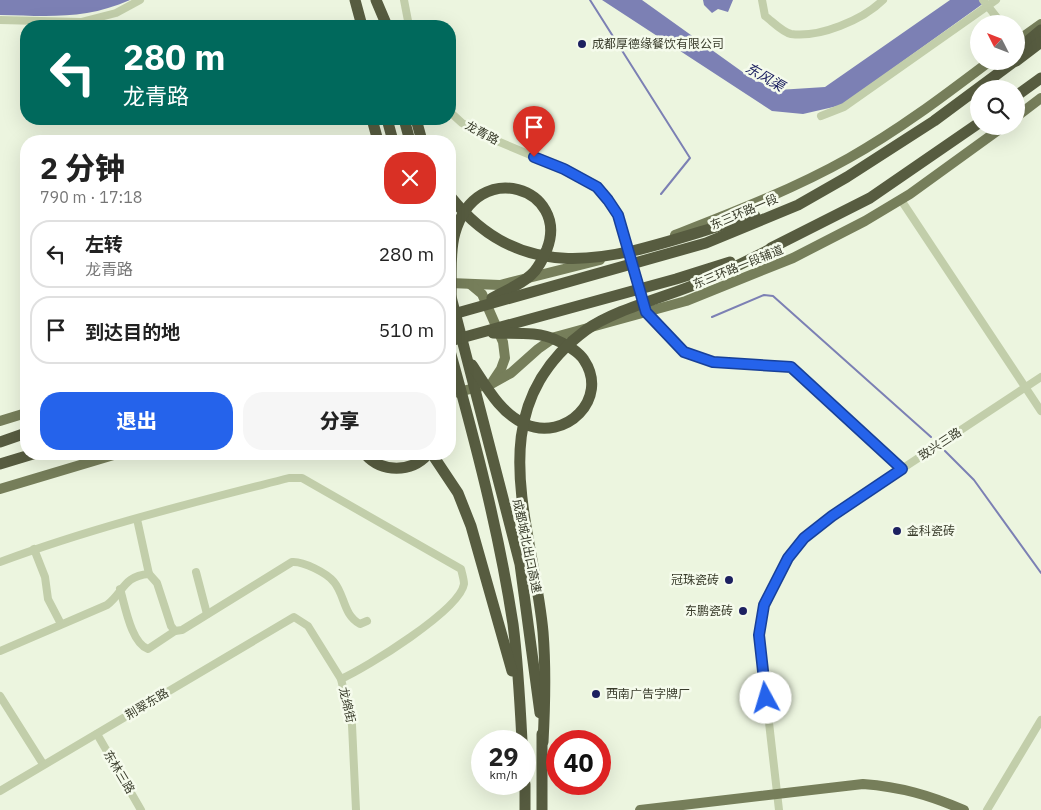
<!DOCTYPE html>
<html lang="zh">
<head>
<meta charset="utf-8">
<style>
  body { margin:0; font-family:"IBM Plex Sans","Noto Sans SC",sans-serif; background:#f6f6f6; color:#222; height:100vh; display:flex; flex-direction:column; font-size:19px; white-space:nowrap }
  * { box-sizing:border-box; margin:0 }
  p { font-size:16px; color:#767676 }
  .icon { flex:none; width:28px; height:28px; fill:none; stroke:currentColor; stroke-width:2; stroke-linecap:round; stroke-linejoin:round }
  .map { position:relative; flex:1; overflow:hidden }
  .side { position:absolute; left:20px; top:135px; width:436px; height:325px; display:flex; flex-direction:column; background:#fff; border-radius:20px; box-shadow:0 5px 20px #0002 }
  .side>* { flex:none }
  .top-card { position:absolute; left:20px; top:20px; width:436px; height:105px; border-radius:20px; box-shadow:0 5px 20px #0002; background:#00695c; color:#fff; overflow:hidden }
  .needle { width:32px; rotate:312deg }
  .tools { position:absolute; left:970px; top:15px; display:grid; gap:10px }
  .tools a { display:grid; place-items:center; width:55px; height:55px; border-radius:50%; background:#fff; box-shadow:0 5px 20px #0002; font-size:25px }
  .speed { position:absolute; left:471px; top:730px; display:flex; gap:10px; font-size:25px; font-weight:700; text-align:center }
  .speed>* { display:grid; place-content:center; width:65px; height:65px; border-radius:50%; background:#fff; box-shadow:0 5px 20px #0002; line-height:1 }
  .speed small { font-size:12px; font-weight:400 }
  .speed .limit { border:8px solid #d22; background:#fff; color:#111 }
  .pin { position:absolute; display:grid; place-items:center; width:42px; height:42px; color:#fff; margin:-51px -21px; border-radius:50% 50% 50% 0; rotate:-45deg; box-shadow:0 0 5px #0007 }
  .pin .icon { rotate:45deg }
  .me { position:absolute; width:55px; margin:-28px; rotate:354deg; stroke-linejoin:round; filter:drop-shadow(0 0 4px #0008) }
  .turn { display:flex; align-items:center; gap:18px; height:105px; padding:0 20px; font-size:22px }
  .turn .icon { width:65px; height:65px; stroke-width:2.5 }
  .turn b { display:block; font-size:35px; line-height:42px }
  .round { display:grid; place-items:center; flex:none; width:52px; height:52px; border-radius:20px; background:#f6f6f6 }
  .summary { display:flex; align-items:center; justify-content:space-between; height:85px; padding:0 20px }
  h1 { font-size:30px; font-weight:800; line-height:38px }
  .button { display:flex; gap:10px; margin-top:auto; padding:10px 20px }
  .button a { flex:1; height:58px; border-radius:20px; background:#2563eb; color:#fff; font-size:20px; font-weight:800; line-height:58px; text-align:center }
  .button a+a { background:#f6f6f6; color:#222 }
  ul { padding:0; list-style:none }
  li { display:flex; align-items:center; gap:15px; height:68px; margin:0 10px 8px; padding:0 10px; border:2px solid #e0e0e0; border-radius:20px }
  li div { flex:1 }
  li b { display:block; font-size:19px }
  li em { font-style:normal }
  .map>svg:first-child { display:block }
</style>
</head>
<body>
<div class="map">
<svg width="1041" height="810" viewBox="0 0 1041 810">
  <rect width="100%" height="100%" fill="#ecf5df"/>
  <g fill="#7c80b4">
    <path d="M0,0H130C85,20 48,16 0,15Z"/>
    <polygon points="602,0 642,0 751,78 778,90 825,87 950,0 988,0 842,105 803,114 772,111"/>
    <polygon points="703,0 733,0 728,12 718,9 712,13 704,5"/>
  </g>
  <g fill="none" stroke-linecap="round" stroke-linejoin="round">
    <g stroke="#7c80b4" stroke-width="2">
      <polyline points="590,0 690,158 661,194"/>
      <polyline points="712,317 764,295 773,296 931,437"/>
      <polyline points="945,451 974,480 1041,573"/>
    </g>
    <g stroke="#c2ceaa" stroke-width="8">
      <polyline points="404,0 409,26"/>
      <path d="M762,0L765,16C772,21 782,32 791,34C819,38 863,20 883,0"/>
      <polyline points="983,0 1002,24"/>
      <polyline points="0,20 81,22 116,13 140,0"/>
      <polyline points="450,112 462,123 490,138 564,169 597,187 618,215 646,312 684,352 713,362 791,367 902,469"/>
      <polyline points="821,116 844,107 996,0"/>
      <polyline points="901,200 1041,411"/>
      <polyline points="137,519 149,574"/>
      <polyline points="34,549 45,577 48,599 61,624"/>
      <path d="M0,562C94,527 192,503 289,478H302L461,569C462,573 464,580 464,584C460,610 366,668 341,679"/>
      <polyline points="196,572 207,614"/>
      <path d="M120,589C125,605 131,643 148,649L175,631"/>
      <path d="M0,651L107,605C124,592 123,576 149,574L157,583L171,626L175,631L182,630L292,562C303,561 327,573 334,582C345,595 343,615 360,624L367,621"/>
      <polyline points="0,696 43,764"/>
      <polyline points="97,734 141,810"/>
      <polyline points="0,791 294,617 308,626 341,679 352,725 356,810"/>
      <polyline points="779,810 759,635 763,605 788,558 804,538 832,515 1041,377"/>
      <polyline points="987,810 1041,720"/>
    </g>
    <g stroke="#767e5a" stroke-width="10">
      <polyline points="1016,42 1041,24"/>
      <polyline points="1016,117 1041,98"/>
      <path d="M675,235C734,212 794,189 849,158C899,130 945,95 990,61"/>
      <polyline points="450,283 500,285 600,260"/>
      <polyline points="470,284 482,294 503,342 505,358 501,369 493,381"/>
      <polyline points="450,394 491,384 511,373 538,349 555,337 686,301 793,258 865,221 910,194 1004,126"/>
      <polyline points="0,421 26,413"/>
      <polyline points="0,489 117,454"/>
      <path d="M640,810L863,784C901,787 929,795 964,810"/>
    </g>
    <g stroke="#575c40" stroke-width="11">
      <polyline points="355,0 362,26"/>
      <polyline points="376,0 387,26"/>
      <polyline points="1016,51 1041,30"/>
      <polyline points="1016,61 1041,42"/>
      <polyline points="1016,96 1041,78"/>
      <polyline points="372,119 378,141"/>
      <polyline points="387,119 393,141"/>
      <polyline points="404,119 410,141"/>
      <polyline points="416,119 422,141"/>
      <path d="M450,196C536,305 646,244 755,216"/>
      <polyline points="771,248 870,198 979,123"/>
      <polyline points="450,293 520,564 540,713"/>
      <path d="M451,298C452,277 449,253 455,233C477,156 570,189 547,249C543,258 539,268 531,275C520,285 505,291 492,298"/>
      <polyline points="450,315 706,243 798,205 847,177 934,121 1015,61"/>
      <polyline points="450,341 676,279 730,262"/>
      <path d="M450,351C475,441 499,532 513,624C518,663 520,702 522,741"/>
      <path d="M472,365C486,386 500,413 525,424C565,442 610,399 584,360C579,352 565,344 556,340C538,331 513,334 493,333"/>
      <polyline points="450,390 453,370"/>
      <polyline points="0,442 26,433"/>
      <path d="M365,454C382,473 411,473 428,454"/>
      <polyline points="432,454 458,493 471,526 512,671"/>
      <polyline points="0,464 33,454"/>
      <polyline points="542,734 542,810"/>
      <path d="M543,742C545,705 546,669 543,632C533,523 477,411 586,330C614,310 662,298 694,285C723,274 750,259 777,246"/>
      <polyline points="525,784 525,810"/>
    </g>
  </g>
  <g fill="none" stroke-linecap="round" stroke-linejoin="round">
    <g stroke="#184099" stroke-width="12">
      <polyline id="route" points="534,157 564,169 597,187 608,200 618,215 646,312 684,352 713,362 791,367 902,469 832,516 804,538 788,558 764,605 759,635 766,698"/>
    </g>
    <use href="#route" stroke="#2563eb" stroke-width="9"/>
  </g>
  <g fill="#1c2060" stroke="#f5fbec" stroke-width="2">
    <circle cx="582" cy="44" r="5"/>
    <circle cx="897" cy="531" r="5"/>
    <circle cx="729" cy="580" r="5"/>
    <circle cx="743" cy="611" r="5"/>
    <circle cx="596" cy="694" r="5"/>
  </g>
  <g text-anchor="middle" stroke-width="5" stroke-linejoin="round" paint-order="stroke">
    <g font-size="12" fill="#383b2a" stroke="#f5fbec" text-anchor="start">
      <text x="592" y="48">成都厚德缘餐饮有限公司</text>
      <text x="907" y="535">金科瓷砖</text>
      <text x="719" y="584" text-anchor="end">冠珠瓷砖</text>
      <text x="733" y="615" text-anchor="end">东鹏瓷砖</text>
      <text x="606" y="698">西南广告字牌厂</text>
    </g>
    <g font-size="12" fill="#383b2a" stroke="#f5fbec">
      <text transform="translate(482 133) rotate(28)" y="4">龙青路</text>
      <text transform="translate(744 212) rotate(-23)" y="4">东三环路一段</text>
      <text transform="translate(738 267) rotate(-22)" y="4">东三环路一段辅道</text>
      <text transform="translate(940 444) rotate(-33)" y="4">致兴三路</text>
      <text transform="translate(527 546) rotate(78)" y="4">成都城北出口高速</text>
      <text transform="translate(147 704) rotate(-31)" y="4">荆翠东路</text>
      <text transform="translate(347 705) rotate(77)" y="4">龙绵街</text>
      <text transform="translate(119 772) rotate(59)" y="4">东林三路</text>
    </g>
    <g font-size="14" font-style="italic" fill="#1c2060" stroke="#f5fbec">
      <text transform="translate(765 77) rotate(30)" y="5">东风渠</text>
    </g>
  </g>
</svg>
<div class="tools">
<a><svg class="needle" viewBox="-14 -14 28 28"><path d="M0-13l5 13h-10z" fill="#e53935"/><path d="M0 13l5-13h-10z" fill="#767676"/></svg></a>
<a><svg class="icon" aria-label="search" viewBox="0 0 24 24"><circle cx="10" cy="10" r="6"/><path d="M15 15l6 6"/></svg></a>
</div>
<div class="speed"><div>29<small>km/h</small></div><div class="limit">40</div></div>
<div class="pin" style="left:534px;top:157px;background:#d93025"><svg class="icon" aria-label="arrive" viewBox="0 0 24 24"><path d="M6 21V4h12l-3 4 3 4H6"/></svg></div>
<svg class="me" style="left:766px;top:698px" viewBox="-20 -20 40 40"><circle r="19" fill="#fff"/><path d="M0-13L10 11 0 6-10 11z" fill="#2563eb"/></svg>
<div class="top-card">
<div class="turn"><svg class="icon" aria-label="left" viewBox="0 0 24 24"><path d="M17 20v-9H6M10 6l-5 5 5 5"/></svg><div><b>280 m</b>龙青路</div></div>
</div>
<section class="side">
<div class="summary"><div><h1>2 分钟</h1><p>790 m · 17:18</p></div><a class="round" style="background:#d93025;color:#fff"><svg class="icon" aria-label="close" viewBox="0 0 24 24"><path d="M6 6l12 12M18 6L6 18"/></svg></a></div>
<ul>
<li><svg class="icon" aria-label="left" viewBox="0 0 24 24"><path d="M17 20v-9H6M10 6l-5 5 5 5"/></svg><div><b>左转</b><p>龙青路</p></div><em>280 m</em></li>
<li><svg class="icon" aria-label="arrive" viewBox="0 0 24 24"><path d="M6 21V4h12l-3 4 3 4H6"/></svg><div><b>到达目的地</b></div><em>510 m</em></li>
</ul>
<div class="button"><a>退出</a><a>分享</a></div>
</section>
</div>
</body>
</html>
